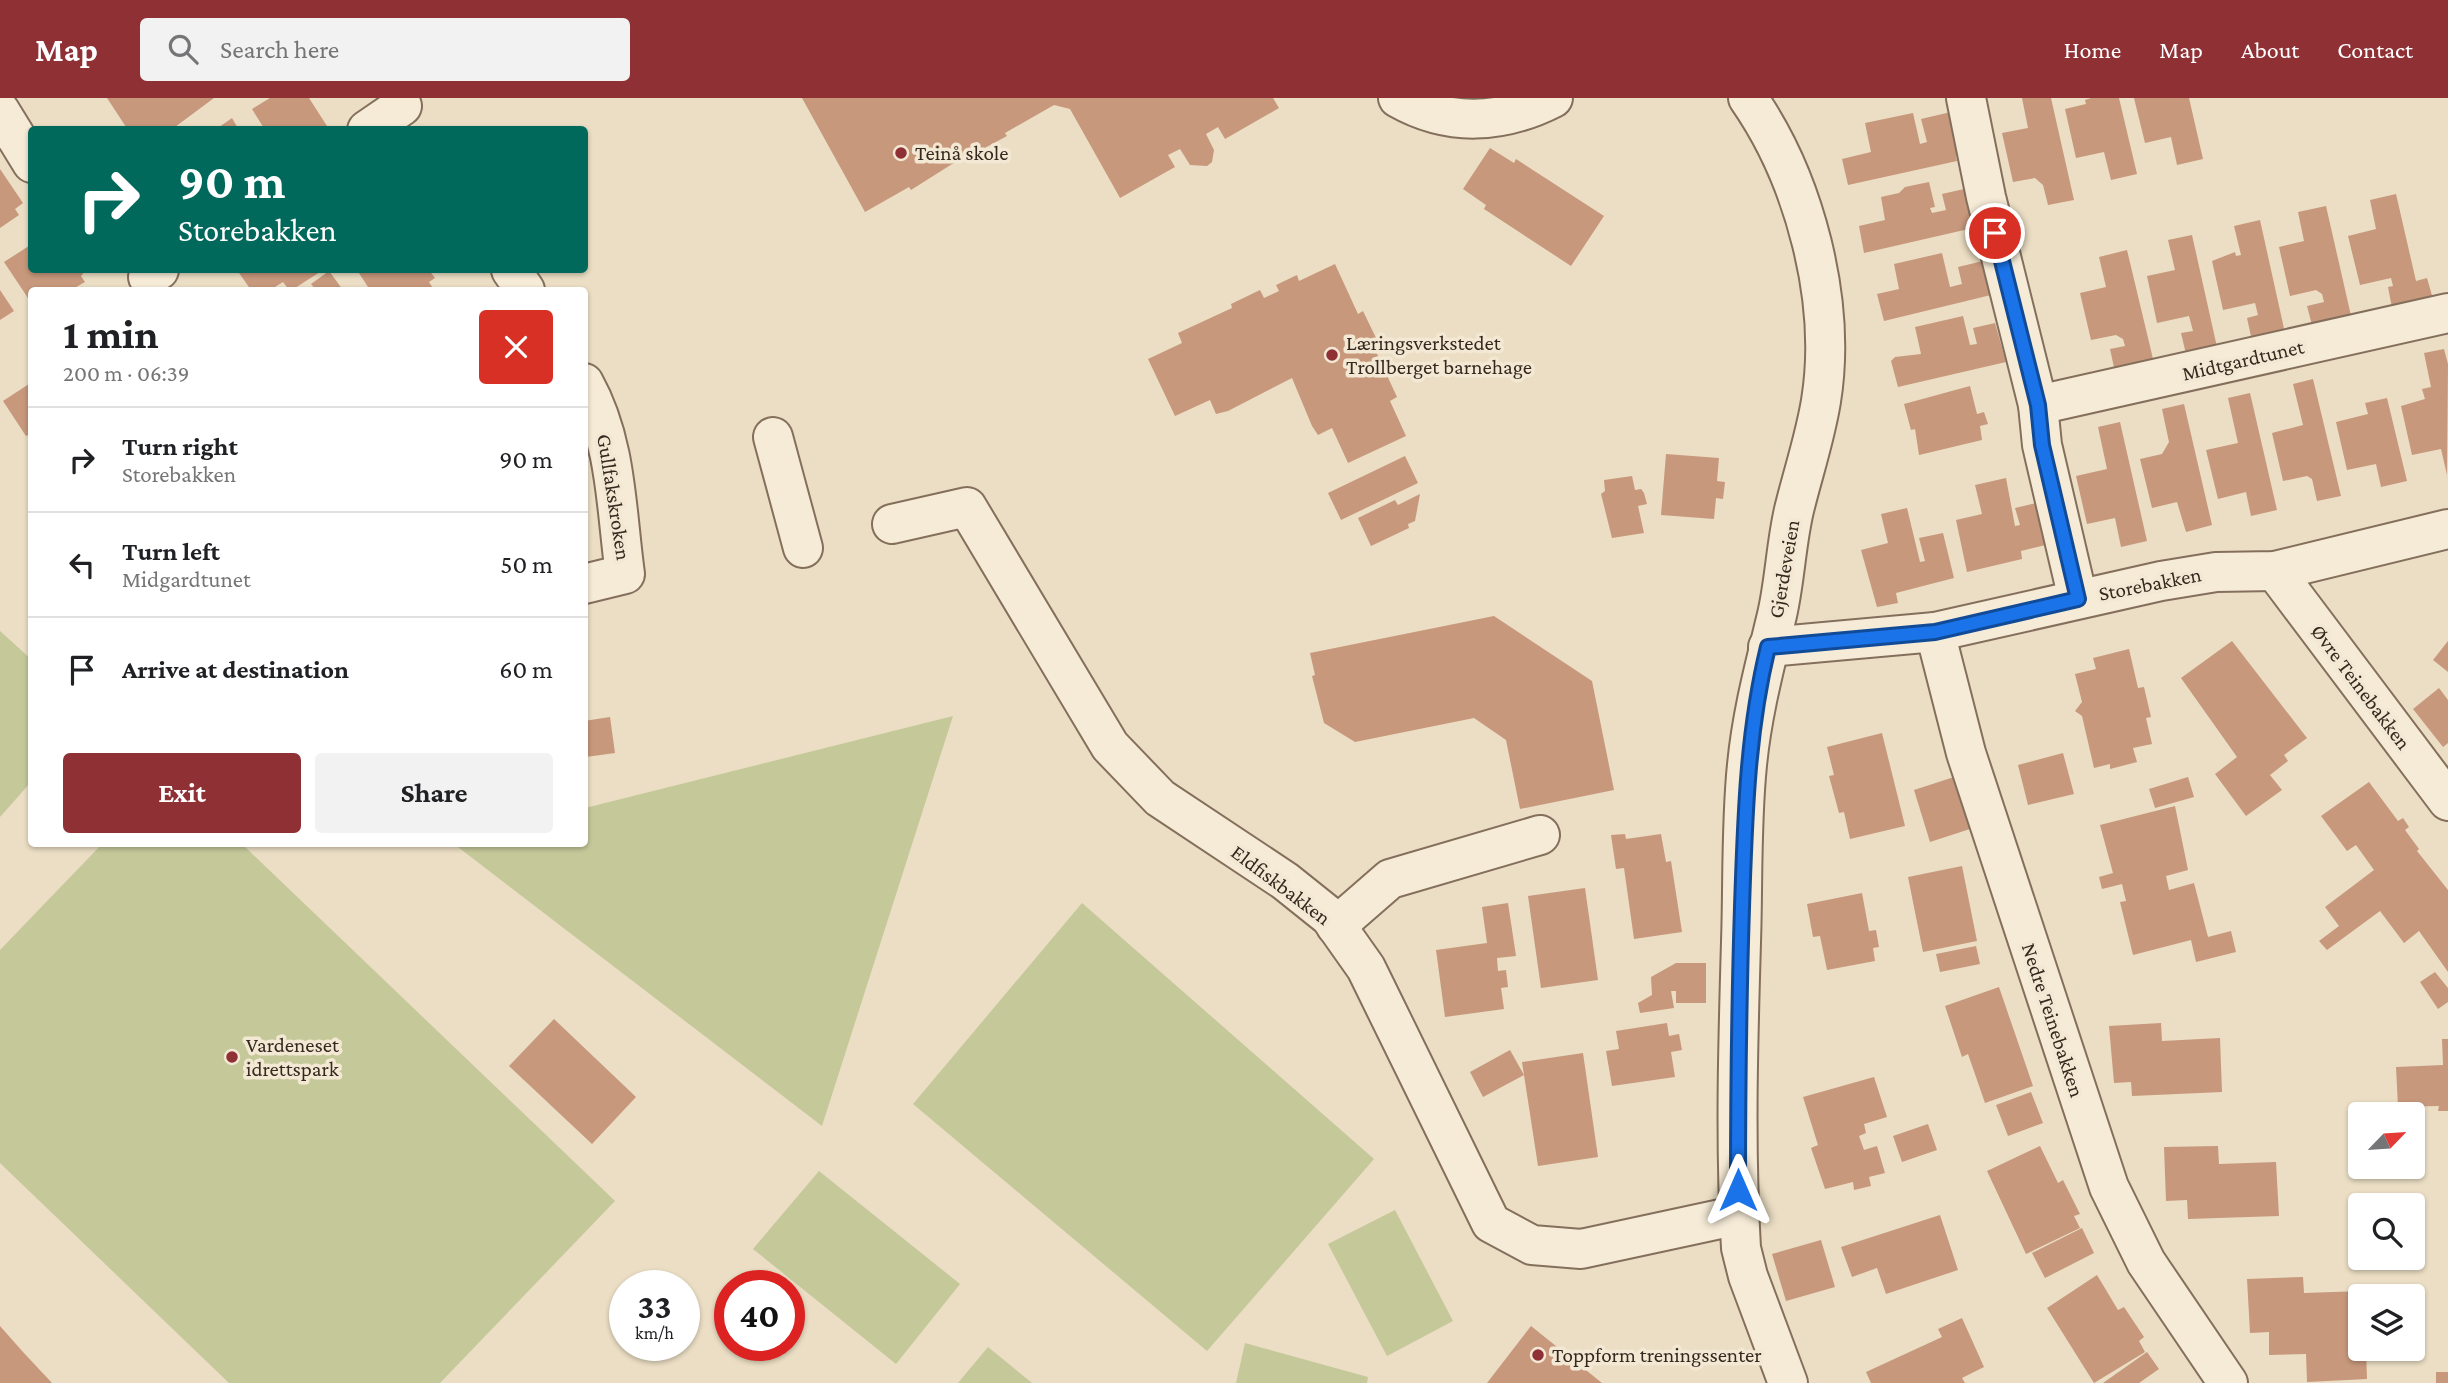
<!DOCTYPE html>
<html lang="en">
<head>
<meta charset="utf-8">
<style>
  body { margin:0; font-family:"Crimson Pro",serif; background:#f2f2f2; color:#202124; height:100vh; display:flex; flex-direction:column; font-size:26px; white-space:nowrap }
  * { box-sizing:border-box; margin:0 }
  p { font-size:23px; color:#757577 }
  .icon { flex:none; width:38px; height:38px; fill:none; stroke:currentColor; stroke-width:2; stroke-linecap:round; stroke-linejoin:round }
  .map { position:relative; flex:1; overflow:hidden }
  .sheet { position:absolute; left:28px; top:189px; width:560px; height:560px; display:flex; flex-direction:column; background:#fff; border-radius:7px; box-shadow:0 2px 5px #0004 }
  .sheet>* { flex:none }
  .guide { position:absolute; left:28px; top:28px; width:560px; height:147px; border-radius:7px; box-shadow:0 2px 5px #0004; background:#00695c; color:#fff; overflow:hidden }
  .needle { width:46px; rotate:65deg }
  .buttons { position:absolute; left:2348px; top:1004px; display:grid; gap:14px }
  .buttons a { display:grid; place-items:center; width:77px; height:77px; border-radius:7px; background:#fff; box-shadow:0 2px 5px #0004; font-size:35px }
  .speed { position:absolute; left:609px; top:1172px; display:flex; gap:14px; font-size:35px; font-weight:700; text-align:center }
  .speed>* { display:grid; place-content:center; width:91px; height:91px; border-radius:50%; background:#fff; box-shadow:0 2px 5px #0004; line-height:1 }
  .speed small { font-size:18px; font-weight:400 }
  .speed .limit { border:10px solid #d22; background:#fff; color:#111 }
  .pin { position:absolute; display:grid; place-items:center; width:60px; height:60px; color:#fff; margin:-30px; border:4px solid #fff; border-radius:50%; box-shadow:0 2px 7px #0007 }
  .me { position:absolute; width:77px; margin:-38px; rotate:0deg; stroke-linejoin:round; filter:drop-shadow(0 0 5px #0008) }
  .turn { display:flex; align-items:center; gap:24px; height:147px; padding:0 35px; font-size:32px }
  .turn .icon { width:91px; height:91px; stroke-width:2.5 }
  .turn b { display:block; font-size:49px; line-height:60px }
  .round { display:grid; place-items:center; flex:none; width:74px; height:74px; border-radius:7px; background:#f2f2f2 }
  .overview { display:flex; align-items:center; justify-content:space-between; height:119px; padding:0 35px }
  h1 { font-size:42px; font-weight:700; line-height:52px }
  .cta { display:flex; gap:14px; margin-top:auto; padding:14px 35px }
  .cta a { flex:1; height:80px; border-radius:7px; background:#8f3035; color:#fff; font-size:28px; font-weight:700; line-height:80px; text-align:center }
  .cta a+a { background:#f2f2f2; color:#202124 }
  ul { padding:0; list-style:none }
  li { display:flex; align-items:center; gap:21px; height:105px; padding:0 35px; border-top:2px solid #e0e0e0 }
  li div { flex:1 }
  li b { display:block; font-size:26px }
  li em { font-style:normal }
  header { display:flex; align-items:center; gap:42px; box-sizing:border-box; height:98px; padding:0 35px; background:#8f3035; color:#fff }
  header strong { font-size:33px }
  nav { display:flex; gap:38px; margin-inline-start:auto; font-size:24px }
  .search { width:490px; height:63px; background:#f2f2f2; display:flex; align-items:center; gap:18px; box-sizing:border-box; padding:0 24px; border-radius:7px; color:#757577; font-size:26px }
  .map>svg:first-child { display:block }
</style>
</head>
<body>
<header>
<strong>Map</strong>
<div class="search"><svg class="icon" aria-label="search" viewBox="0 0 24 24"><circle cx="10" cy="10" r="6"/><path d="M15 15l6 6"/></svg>Search here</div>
<nav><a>Home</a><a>Map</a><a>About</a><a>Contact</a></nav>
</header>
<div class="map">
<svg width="2448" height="1285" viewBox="0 0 2448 1285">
  <rect width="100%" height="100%" fill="#ebdec4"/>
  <g fill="#c5c899">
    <polygon points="0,533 32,562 31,684 0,719"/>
    <polygon points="953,618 822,1028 454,746 584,746 585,710"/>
    <polygon points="102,746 242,746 615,1103 440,1285 229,1285 0,1065 0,852"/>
    <polygon points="1082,805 1374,1061 1207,1253 913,1006"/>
    <polygon points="819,1073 960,1186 896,1266 753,1151"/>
    <polygon points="1395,1112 1453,1223 1387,1258 1328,1146"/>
    <polygon points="1245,1245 1368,1279 1367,1285 1236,1285"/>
    <polygon points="988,1249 1032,1285 958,1285"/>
  </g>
  <g fill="#c7987c">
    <polygon points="107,0 214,0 171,32 128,32"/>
    <polygon points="270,0 309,0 327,28 322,32 265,32 252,11"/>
    <polygon points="802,0 1273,0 1279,10 1225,41 1218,29 1206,36 1214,52 1212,64 1207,68 1190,67 1180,51 1168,57 1175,69 1120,100 1070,11 1054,7 1005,35 1007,38 981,52 979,49 911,92 909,89 865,114"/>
    <polygon points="2022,0 2051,0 2074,102 2048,107 2043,87 2035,80 2013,84 2002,35 2028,30"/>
    <polygon points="2091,0 2119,0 2137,76 2111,82 2104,54 2076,60 2065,11 2086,6 2085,2"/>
    <polygon points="2134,0 2189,0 2203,61 2177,67 2171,39 2145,45"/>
    <polygon points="1951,14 1961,56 1956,57 1957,63 1848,87 1842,61 1871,54 1865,25 1913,15 1920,46 1927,44 1921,21"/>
    <polygon points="232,20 239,32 215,32"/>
    <polygon points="1490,50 1514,65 1516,61 1604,118 1571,168 1484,111 1486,107 1463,91"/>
    <polygon points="0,71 23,105 15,111 19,117 0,130"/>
    <polygon points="1929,84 1935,109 1930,110 1932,115 1946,112 1942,96 1964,91 1973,130 1864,155 1859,128 1885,122 1881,99 1899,95 1905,89"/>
    <polygon points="2396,96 2416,183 2427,180 2433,201 2392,210 2388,189 2393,188 2391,180 2360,187 2348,138 2376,131 2370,102"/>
    <polygon points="2326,108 2352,222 2313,231 2307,208 2324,204 2322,196 2316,192 2290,198 2279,149 2304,143 2298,114"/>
    <polygon points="2260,122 2285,235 2252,243 2247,220 2258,217 2255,205 2223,212 2212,163 2235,154 2236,158 2241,157 2234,128"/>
    <polygon points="2192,137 2217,249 2186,256 2181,235 2193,233 2189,218 2157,225 2147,178 2175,172 2168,142"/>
    <polygon points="32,146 32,172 86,172 81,178 85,184 71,192 32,192 32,206 4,164"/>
    <polygon points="2127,152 2154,265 2115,274 2110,251 2125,248 2123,241 2116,237 2091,242 2080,195 2106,189 2099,159"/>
    <polygon points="1942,155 1950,189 1962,186 1958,169 1983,163 1991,197 1884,223 1877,196 1899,191 1894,166"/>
    <polygon points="1335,166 1358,216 1363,213 1377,242 1372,245 1397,299 1390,303 1406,338 1348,365 1332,330 1318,337 1312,328 1292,280 1228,313 1216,316 1210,302 1175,318 1148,261 1182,245 1178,235 1232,210 1231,206 1260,192 1264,200 1279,193 1276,187 1297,177 1299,183"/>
    <polygon points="237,172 323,172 292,192 289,192 283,184 270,192 251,192"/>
    <polygon points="357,172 429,172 435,180 429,184 434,192 370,192"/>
    <polygon points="329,173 343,192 316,192 311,186"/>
    <polygon points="0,192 14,213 0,222"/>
    <polygon points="1963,218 1970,247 1977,246 1973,230 1995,225 2006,264 1898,289 1891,263 1895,259 1921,256 1915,229"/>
    <polygon points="2444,251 2448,266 2447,377 2441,351 2412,357 2401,308 2425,301 2422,291 2431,289 2424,255"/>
    <polygon points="2313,281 2341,398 2317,403 2312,381 2307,378 2283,383 2272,335 2303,327 2293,286"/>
    <polygon points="32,284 32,335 26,338 3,303"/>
    <polygon points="1970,288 1977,316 1984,314 1988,326 1980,328 1982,342 1919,357 1915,331 1911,332 1904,306"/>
    <polygon points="2250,295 2277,412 2251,418 2246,394 2218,401 2206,352 2238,345 2228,300"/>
    <polygon points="2387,300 2407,383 2381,389 2376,366 2347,372 2336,324 2368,316 2365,305"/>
    <polygon points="2184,306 2212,427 2186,434 2177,404 2152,410 2140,361 2162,356 2169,344 2162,311"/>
    <polygon points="2120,324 2147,443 2121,449 2115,420 2087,426 2076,378 2107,371 2098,329"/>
    <polygon points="1666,356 1719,360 1717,383 1725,384 1723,401 1716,400 1714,421 1661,417"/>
    <polygon points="1405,358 1418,385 1341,422 1328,395"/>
    <polygon points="1632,378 1635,392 1641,391 1644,395 1647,406 1638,408 1644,435 1612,440 1601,396 1605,393 1604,382"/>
    <polygon points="2006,380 2015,428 2020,427 2015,410 2041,404 2050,446 2021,453 2022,461 1967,474 1956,422 1982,416 1975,387"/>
    <polygon points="1420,396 1415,423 1408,426 1409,430 1371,448 1358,420 1395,402 1398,407"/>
    <polygon points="1907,410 1920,464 1925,463 1919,440 1943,435 1954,480 1896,495 1898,505 1877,509 1861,452 1888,445 1881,416"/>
    <polygon points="1494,518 1592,583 1614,692 1520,711 1506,642 1474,620 1355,644 1324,625 1312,578 1315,577 1310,555"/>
    <polygon points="2232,543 2307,640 2284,657 2288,663 2270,677 2282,692 2246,718 2215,676 2237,659 2181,580"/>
    <polygon points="2448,543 2448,574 2433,562"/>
    <polygon points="2129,551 2138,590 2144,589 2151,619 2146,620 2152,646 2133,650 2137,664 2110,671 2110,666 2094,670 2082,618 2075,613 2082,604 2075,576 2096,571 2093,560"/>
    <polygon points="2439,590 2448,602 2448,645 2443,649 2413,611"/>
    <polygon points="610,619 615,655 586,659 584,623"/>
    <polygon points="1882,635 1905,728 1850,741 1844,714 1839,715 1829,678 1834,677 1827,649"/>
    <polygon points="2063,655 2074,696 2028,707 2018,667"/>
    <polygon points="1954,679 1970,731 1930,744 1914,692"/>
    <polygon points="2188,679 2194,699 2155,710 2149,691"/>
    <polygon points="2369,684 2398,723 2403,720 2409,729 2405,732 2419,751 2417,753 2448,792 2448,874 2419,833 2404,845 2380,813 2327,852 2319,843 2339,828 2325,809 2374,772 2356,747 2347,753 2321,718"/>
    <polygon points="2175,708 2188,772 2166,778 2169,792 2194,785 2208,839 2231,833 2236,854 2196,864 2191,842 2133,857 2120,804 2126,803 2122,786 2102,791 2099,779 2113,775 2100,727"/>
    <polygon points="1625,736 1626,741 1661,736 1666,764 1671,763 1682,834 1634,841 1624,770 1616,771 1611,737"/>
    <polygon points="1962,768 1977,843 1923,854 1908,779"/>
    <polygon points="1585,790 1598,882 1541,890 1528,798"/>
    <polygon points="1862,795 1869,833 1876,832 1879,849 1873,850 1875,863 1827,872 1820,838 1813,839 1807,806"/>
    <polygon points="1508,805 1516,858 1497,860 1498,873 1506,872 1508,889 1501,890 1504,911 1445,919 1436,852 1487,845 1482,809"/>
    <polygon points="1976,848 1980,866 1940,874 1936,856"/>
    <polygon points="1676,865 1706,865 1706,905 1676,905 1676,893 1671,893 1674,910 1640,915 1638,905 1652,897 1651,879"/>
    <polygon points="2435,874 2448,890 2448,904 2438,911 2420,884"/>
    <polygon points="1999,889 2033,988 1985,1005 1968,956 1962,959 1945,908"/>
    <polygon points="554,921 636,999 592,1046 509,968"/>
    <polygon points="1667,925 1669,938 1679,936 1682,952 1671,954 1675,979 1612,988 1606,953 1619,951 1616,933"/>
    <polygon points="2161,925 2162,943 2220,940 2222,994 2132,998 2131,984 2114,985 2109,928"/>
    <polygon points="2442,941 2448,941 2448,1013 2438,1013 2439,1008 2398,1009 2396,969 2443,967"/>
    <polygon points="1510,952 1524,977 1483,999 1470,974"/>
    <polygon points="1583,955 1598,1059 1538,1068 1522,964"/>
    <polygon points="1874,979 1887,1019 1864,1026 1866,1035 1859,1038 1864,1052 1877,1048 1885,1075 1869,1079 1871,1088 1854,1092 1853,1084 1825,1091 1811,1050 1818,1047 1803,999"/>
    <polygon points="2031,994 2043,1025 2008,1038 1996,1007"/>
    <polygon points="1928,1026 1937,1052 1902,1064 1893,1038"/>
    <polygon points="2040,1048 2058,1085 2063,1082 2080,1116 2074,1118 2080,1130 2026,1156 1987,1073"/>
    <polygon points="2218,1048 2219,1066 2276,1064 2279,1118 2188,1121 2187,1102 2166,1103 2164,1049"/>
    <polygon points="1940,1117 1958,1172 1886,1196 1877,1170 1852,1179 1841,1149"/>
    <polygon points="2082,1130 2094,1155 2045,1180 2032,1155"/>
    <polygon points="1821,1142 1835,1189 1786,1203 1772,1156"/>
    <polygon points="2097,1177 2118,1212 2124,1209 2144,1239 2139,1243 2145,1254 2094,1285 2047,1210"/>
    <polygon points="2303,1179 2304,1195 2363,1193 2361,1251 2366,1251 2367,1281 2307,1284 2306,1256 2269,1257 2269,1234 2250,1235 2247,1181"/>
    <polygon points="1962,1220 1984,1269 1962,1280 1965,1285 1871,1285 1866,1274 1942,1239 1938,1231"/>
    <polygon points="0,1228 23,1254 52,1285 0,1285"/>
    <polygon points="1531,1228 1602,1285 1487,1285"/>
    <polygon points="2147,1254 2159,1271 2139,1285 2103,1285"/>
    <rect x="2436" y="1274" width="12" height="11"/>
  </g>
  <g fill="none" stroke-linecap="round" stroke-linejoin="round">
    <g stroke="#846f5c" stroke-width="42">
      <g id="minor">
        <path d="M1398,0C1449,29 1502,26 1553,0"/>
        <path d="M1748,0C1805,82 1837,204 1821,303C1815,340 1803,375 1794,412C1786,446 1785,482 1777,517C1765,567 1752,615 1747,667C1741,725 1743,785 1741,844C1738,946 1735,1048 1741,1150L1748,1178L1788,1285"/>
        <polyline points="1966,0 1986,99 2038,307 2042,347 2078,501"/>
        <polyline points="0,13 32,65"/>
        <polyline points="367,32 402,8"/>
        <polyline points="511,172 525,192"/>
        <polyline points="148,179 159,172"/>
        <path d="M584,285C617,344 616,411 625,476L584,486"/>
        <polyline points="2038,307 2448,215"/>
        <polyline points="773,339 803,450"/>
        <polyline points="892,426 967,409 1110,648 1160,700 1285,783 1330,819 1366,870 1491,1125 1532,1147 1581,1151 1739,1117"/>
        <polyline points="2275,473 2448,703"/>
        <polyline points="1935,534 1966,655 2109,1089 2146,1164 2228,1285"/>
        <polyline points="1768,549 1935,534 2161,483 2216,474 2275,473 2448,431"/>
        <polyline points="1336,828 1390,781 1540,737"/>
      </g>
    </g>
    <use href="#minor" stroke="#f6ebd7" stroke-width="38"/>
  </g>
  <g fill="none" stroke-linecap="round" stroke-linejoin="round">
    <g stroke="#114b97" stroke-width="18">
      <path id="route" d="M1738,1092C1738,997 1739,903 1742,809C1745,721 1747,635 1768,549L1935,534L2078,501L2042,347L2038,307L1995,135"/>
    </g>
    <use href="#route" stroke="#1a73e8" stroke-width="12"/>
  </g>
  <g fill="#8f3035" stroke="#f3e8d3" stroke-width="2.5">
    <circle cx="901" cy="55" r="7"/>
    <circle cx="1332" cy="257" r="7"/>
    <circle cx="232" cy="959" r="7"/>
    <circle cx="1538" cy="1257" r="7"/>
  </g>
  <g text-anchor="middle" stroke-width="7" stroke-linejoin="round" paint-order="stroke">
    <g font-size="21" fill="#35291f" stroke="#f3e8d3" text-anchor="start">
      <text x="915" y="62">Teinå skole</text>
      <text x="1346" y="252">Læringsverkstedet<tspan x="1346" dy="24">Trollberget barnehage</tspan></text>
      <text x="246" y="954">Vardeneset<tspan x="246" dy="24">idrettspark</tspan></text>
      <text x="1552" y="1264">Toppform treningssenter</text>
    </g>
    <g font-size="21" fill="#35291f" stroke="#f3e8d3">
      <text transform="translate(2243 262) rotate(-13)" y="7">Midtgardtunet</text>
      <text transform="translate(614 399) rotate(81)" y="7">Gullfakskroken</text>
      <text transform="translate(1784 471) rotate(-80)" y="7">Gjerdeveien</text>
      <text transform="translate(2150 486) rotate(-11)" y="7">Storebakken</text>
      <text transform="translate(2361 589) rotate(53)" y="7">Øvre Teinebakken</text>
      <text transform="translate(1281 787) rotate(37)" y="7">Eldfiskbakken</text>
      <text transform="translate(2053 922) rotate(72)" y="7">Nedre Teinebakken</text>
    </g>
  </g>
</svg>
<div class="buttons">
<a><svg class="needle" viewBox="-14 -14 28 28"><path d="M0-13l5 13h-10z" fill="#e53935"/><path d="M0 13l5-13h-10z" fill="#757577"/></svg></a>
<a><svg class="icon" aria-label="search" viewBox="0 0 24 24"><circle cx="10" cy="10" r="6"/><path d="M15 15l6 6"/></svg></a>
<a><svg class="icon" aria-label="layers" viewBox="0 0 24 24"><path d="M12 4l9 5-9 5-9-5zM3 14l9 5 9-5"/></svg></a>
</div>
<div class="speed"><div>33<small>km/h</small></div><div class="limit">40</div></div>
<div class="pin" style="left:1995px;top:135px;background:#d93025"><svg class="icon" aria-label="arrive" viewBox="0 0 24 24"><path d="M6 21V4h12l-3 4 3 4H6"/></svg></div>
<svg class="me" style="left:1738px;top:1092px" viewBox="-20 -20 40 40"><path d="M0-17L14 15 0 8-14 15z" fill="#1a73e8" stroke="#fff" stroke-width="4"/></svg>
<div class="guide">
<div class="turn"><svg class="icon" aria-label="right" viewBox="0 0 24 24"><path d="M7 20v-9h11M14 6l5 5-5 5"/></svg><div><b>90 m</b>Storebakken</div></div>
</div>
<section class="sheet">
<div class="overview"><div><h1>1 min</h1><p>200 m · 06:39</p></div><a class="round" style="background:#d93025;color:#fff"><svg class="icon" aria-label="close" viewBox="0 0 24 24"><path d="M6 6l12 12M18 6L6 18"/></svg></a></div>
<ul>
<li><svg class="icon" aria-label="right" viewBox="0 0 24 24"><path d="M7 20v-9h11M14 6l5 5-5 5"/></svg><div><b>Turn right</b><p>Storebakken</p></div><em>90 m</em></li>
<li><svg class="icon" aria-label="left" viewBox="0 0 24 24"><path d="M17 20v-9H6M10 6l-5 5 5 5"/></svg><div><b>Turn left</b><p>Midgardtunet</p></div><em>50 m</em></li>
<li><svg class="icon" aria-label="arrive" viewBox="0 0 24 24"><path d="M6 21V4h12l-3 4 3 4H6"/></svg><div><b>Arrive at destination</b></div><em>60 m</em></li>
</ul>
<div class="cta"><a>Exit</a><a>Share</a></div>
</section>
</div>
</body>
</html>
